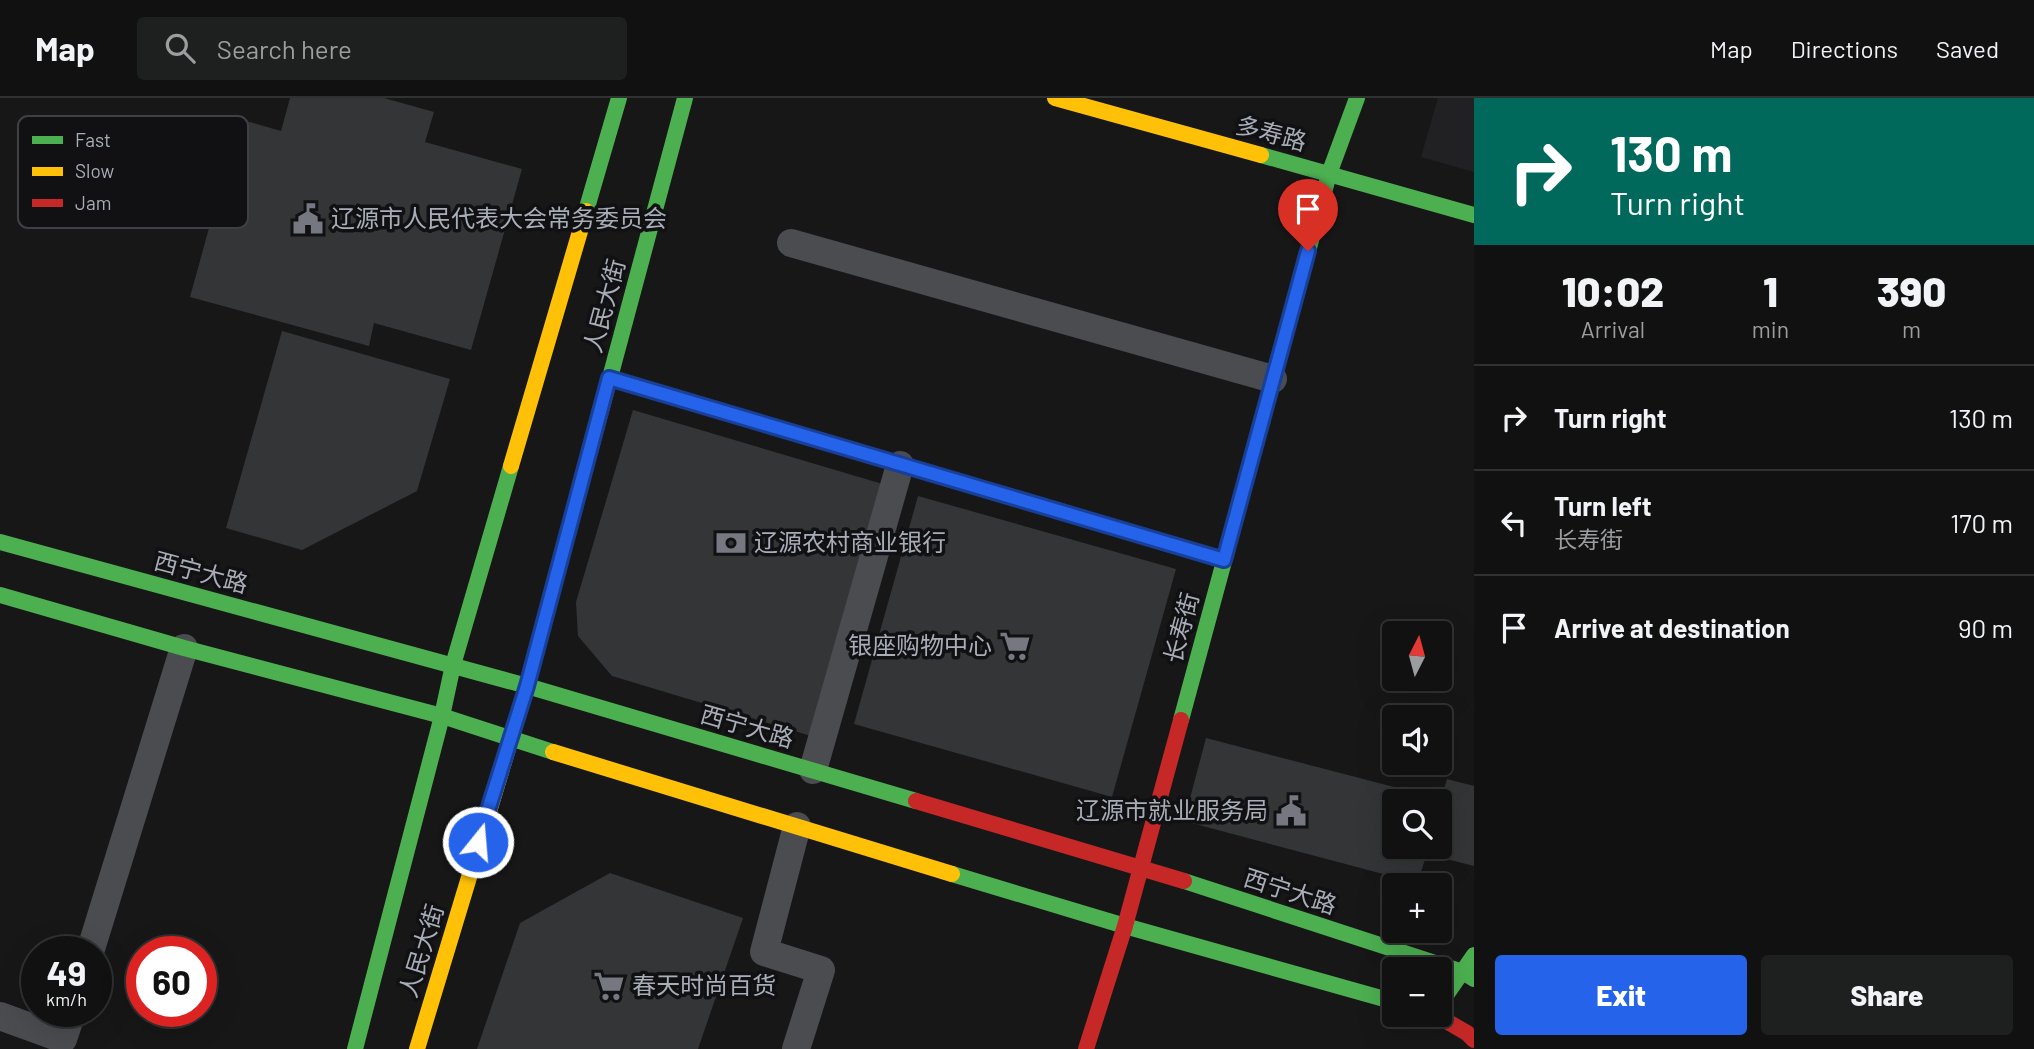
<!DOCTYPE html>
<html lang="en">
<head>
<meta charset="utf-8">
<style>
  body { margin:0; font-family:Barlow,"Noto Sans SC",sans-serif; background:#1e1f1f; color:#f1f3f6; height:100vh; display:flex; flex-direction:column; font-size:26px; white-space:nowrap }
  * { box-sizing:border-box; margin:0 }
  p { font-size:23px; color:#9c9d9f }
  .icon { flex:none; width:38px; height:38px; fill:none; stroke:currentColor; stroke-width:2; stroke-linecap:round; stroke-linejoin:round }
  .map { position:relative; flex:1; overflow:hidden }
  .panel { display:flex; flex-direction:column; background:#111; width:560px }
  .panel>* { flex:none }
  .hud { background:#00695c; color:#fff; overflow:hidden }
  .needle { width:46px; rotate:6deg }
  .buttons { position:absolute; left:1382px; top:523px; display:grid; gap:14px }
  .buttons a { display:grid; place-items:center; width:70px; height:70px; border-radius:7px; background:#111; box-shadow:0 7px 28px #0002,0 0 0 2px #303131; font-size:35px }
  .speed { position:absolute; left:21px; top:838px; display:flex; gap:14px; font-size:35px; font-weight:700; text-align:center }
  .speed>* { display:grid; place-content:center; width:91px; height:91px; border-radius:50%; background:#111; box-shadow:0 7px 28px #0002,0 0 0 2px #303131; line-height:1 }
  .speed small { font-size:18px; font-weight:400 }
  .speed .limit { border:10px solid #d22; background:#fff; color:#111 }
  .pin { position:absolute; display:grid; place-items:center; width:60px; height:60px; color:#fff; margin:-72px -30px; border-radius:50% 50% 50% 0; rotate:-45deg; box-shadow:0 0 7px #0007 }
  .pin .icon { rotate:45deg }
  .me { position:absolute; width:77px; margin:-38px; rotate:17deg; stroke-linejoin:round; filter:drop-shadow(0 0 5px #0008) }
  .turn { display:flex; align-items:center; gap:24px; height:147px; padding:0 21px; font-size:32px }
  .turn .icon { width:91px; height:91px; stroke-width:2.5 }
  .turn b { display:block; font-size:49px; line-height:60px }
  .eta { display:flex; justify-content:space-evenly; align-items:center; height:119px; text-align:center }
  .eta b { font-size:42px; font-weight:800; line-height:49px }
  .action { display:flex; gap:14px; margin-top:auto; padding:14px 21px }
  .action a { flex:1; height:80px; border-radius:7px; background:#2563eb; color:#fff; font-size:28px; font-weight:800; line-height:80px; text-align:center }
  .action a+a { background:#1e1f1f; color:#f1f3f6 }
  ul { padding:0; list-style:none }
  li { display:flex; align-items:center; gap:21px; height:105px; padding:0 21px; border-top:2px solid #303131 }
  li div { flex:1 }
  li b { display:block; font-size:26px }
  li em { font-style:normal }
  header { display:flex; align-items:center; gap:42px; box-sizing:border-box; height:98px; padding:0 35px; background:#111; border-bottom:2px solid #303131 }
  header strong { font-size:33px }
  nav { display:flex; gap:38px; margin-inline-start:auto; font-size:24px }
  .search { width:490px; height:63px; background:#1e1f1f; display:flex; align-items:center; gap:18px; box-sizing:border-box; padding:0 24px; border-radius:7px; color:#9c9d9f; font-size:26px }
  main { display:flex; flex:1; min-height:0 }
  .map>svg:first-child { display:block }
</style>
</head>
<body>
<header>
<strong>Map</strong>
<div class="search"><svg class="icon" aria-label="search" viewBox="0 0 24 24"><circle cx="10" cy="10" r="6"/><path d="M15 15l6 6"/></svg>Search here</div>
<nav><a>Map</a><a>Directions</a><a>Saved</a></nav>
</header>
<main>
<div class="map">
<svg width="1474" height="951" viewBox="0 0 1474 951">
  <rect width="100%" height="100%" fill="#171717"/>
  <polygon fill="#212124" points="1438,0 1474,0 1474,74 1421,59"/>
  <g fill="#343537">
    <polygon points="290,0 384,0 434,14 425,44 522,71 471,252 374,225 369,248 190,199 239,21 281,33"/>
    <polygon points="282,233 450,281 417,393 302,452 226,430"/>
    <polygon points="633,312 886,387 811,638 612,578 578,538 576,504"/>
    <polygon points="918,398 1176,471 1112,699 854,626"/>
    <polygon points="1206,640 1440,701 1439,704 1395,704 1395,749 1440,749 1440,705 1447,681 1474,688 1474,768 1427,756 1417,785 1184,723"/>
    <polygon points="610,775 743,820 698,951 477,951 520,825"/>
  </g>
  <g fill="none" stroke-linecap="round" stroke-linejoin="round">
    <polyline stroke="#4b4c50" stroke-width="14" points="611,281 1223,462"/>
    <g stroke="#4b4c50" stroke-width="28">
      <polyline points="791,145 1273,281"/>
      <polyline points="813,672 900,367"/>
      <polyline points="90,854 184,550"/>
      <polyline points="0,918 63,941 72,914"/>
      <polyline points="796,951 821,872 764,854 797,728"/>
    </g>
    <g stroke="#4caf50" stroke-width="16">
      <polyline points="1261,57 1474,117"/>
      <polyline points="586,113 619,0"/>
      <polyline points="608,287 685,0"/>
      <polyline points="0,444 527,588 916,703"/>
      <polyline points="0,497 184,550 442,618 553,654"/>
      <polyline points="1181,622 1329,76 1357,0"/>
      <polyline points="952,776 1125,828 1395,904"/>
      <polyline points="1184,783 1463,874 1474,881"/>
      <polyline points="1440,906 1474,857"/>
      <polyline points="355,951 442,618 453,567 511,368"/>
    </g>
    <g stroke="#ffc107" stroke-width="16">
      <polyline points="1055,0 1261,57"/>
      <polyline points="511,368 586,113"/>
      <polyline points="553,654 952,776"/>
      <polyline points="417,951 527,588 544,524"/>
    </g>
    <g stroke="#c62828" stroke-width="16">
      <polyline points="544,524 608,287"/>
      <polyline points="916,703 1184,783"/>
      <polyline points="1436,917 1467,935 1474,942"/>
      <polyline points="1086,951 1125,828 1181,622"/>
    </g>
  </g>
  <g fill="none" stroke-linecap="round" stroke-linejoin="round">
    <g stroke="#184099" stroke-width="18">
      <polyline id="route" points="478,744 527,588 609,280 1224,462 1308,153"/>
    </g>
    <use href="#route" stroke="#2563eb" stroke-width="12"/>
  </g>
  <defs>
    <g id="civic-bare" transform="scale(2.415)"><path d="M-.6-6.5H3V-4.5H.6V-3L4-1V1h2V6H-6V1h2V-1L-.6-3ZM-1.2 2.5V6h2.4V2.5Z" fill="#757880" stroke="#111113" stroke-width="2.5" paint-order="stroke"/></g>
    <g id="bank-bare" transform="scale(2.415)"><path d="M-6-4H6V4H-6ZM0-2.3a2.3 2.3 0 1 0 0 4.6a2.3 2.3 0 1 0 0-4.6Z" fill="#757880" stroke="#111113" stroke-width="2.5" paint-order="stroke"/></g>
    <g id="supermarket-bare" transform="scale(2.415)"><path d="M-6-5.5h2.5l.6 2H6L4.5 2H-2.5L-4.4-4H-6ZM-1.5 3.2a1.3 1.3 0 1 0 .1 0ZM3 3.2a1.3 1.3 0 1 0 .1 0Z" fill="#757880" stroke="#111113" stroke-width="2.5" paint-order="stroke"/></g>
  </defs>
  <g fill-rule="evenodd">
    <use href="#civic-bare" x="308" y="121"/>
    <use href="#bank-bare" x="731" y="445"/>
    <use href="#supermarket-bare" x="1015" y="548"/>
    <use href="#civic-bare" x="1291" y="713"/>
    <use href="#supermarket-bare" x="609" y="888"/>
  </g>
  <g text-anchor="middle" stroke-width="7" stroke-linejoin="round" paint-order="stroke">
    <g font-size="24" fill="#a8adb8" stroke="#111113">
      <text transform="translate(1271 36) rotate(15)" y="8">多寿路</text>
      <text transform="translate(605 208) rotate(-75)" y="8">人民大街</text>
      <text transform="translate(201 475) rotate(15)" y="8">西宁大路</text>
      <text transform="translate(1182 530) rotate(-75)" y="8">长寿街</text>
      <text transform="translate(747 629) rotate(16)" y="8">西宁大路</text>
      <text transform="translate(1290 794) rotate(18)" y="8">西宁大路</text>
      <text transform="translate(422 853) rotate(-73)" y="8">人民大街</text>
    </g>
    <g font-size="24" fill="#a8adb8" stroke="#111113" text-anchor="start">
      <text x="331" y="129">辽源市人民代表大会常务委员会</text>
      <text x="754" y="453">辽源农村商业银行</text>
      <text x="992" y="556" text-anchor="end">银座购物中心</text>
      <text x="1268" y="721" text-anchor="end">辽源市就业服务局</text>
      <text x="632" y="896">春天时尚百货</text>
    </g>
  </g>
  <rect x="18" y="18" width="230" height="112" rx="10" fill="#111113" stroke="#3e4045" stroke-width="2"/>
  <rect x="32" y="38" width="31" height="8" fill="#4caf50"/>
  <rect x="32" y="69" width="31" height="9" fill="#ffc107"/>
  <rect x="32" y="101" width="31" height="8" fill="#c62828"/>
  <g font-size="19" fill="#a8adb8">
    <text x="75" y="49">Fast</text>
    <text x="75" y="80">Slow</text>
    <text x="75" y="112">Jam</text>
  </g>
</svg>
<div class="buttons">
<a><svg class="needle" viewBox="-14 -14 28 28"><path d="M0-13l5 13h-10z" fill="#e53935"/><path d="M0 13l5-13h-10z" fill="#9c9d9f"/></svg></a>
<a><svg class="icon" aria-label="sound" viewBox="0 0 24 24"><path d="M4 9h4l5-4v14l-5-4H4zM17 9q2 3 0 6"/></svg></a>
<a><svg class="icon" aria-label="search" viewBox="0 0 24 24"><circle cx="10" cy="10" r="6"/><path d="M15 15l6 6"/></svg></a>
<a>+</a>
<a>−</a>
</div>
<div class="speed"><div>49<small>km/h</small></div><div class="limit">60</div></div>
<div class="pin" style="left:1308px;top:153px;background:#d93025"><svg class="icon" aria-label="arrive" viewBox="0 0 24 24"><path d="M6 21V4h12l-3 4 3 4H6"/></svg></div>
<svg class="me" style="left:478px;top:744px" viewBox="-20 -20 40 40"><circle r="17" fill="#2563eb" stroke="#fff" stroke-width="3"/><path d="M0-11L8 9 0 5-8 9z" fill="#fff"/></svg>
</div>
<section class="panel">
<div class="hud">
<div class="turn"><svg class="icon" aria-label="right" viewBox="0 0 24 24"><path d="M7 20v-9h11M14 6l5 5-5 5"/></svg><div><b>130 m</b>Turn right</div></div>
</div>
<div class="eta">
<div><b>10:02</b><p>Arrival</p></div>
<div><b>1</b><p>min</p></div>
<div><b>390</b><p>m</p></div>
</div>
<ul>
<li><svg class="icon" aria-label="right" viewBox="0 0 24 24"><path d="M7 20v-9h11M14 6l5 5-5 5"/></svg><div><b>Turn right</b></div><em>130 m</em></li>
<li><svg class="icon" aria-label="left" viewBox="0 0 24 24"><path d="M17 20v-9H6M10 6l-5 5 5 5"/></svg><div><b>Turn left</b><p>长寿街</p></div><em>170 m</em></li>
<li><svg class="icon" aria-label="arrive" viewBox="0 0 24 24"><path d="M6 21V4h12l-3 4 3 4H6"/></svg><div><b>Arrive at destination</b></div><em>90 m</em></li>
</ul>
<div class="action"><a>Exit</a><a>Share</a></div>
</section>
</main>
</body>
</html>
